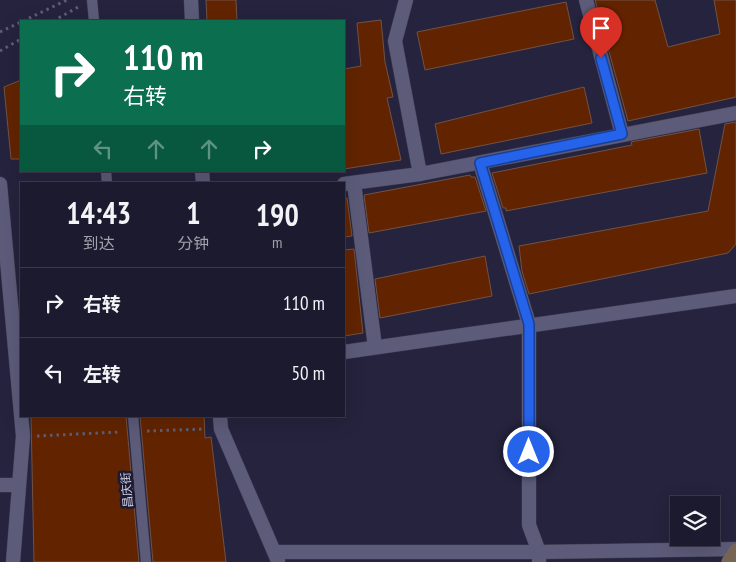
<!DOCTYPE html>
<html lang="zh">
<head>
<meta charset="utf-8">
<style>
  body { margin:0; font-family:"PT Sans Narrow","Noto Sans SC",sans-serif; background:#29273a; color:#f1f3f6; height:100vh; display:flex; flex-direction:column; font-size:19px; white-space:nowrap }
  * { box-sizing:border-box; margin:0 }
  p { font-size:16px; color:#a0a1aa }
  .icon { flex:none; width:28px; height:28px; fill:none; stroke:currentColor; stroke-width:2; stroke-linecap:round; stroke-linejoin:round }
  .map { position:relative; flex:1; overflow:hidden }
  .panel { position:absolute; left:20px; top:182px; width:325px; height:235px; display:flex; flex-direction:column; background:#1c1a2e; border-radius:0px; box-shadow:0 5px 20px #0002,0 0 0 1px #3a384a }
  .panel>* { flex:none }
  .guide { position:absolute; left:20px; top:20px; width:325px; height:152px; border-radius:0px; box-shadow:0 5px 20px #0002,0 0 0 1px #3a384a; background:#0b6e4f; color:#fff; overflow:hidden }
  .buttons { position:absolute; left:670px; top:496px; display:grid; gap:10px }
  .buttons a { display:grid; place-items:center; width:50px; height:50px; border-radius:0px; background:#1c1a2e; box-shadow:0 5px 20px #0002,0 0 0 1px #3a384a; font-size:25px }
  .pin { position:absolute; display:grid; place-items:center; width:42px; height:42px; color:#fff; margin:-51px -21px; border-radius:50% 50% 50% 0; rotate:-45deg; box-shadow:0 0 5px #0007 }
  .pin .icon { rotate:45deg }
  .me { position:absolute; width:55px; margin:-28px; rotate:0deg; stroke-linejoin:round; filter:drop-shadow(0 0 4px #0008) }
  .turn { display:flex; align-items:center; gap:18px; height:105px; padding:0 20px; font-size:22px }
  .turn .icon { width:65px; height:65px; stroke-width:2.5 }
  .turn b { display:block; font-size:35px; line-height:42px }
  .lanes { display:flex; align-items:center; height:48px; padding:0 20px; background:#0003; justify-content:center; gap:25px; direction:ltr }
  .lanes .off { opacity:.35 }
  .eta { display:flex; justify-content:space-evenly; align-items:center; height:85px; text-align:center }
  .eta b { font-size:30px; font-weight:700; line-height:35px }
  ul { padding:0; list-style:none }
  li { display:flex; align-items:center; gap:15px; height:70px; padding:0 20px; border-top:1px solid #3a384a }
  li div { flex:1 }
  li b { display:block; font-size:19px }
  li em { font-style:normal }
  .map>svg:first-child { display:block }
</style>
</head>
<body>
<div class="map">
<svg width="736" height="562" viewBox="0 0 736 562">
  <rect width="100%" height="100%" fill="#25233d"/>
  <g fill="#622400" stroke="#725244">
    <polygon points="206,0 236,0 237,21 207,21"/>
    <polygon points="595,0 655,0 668,47 720,34 714,0 736,0 736,97 628,121"/>
    <polygon points="566,2 574,39 425,70 417,32"/>
    <polygon points="381,20 385,62 393,97 387,98 401,160 344,169 344,69 361,66 357,23"/>
    <polygon points="21,80 21,159 11,159 4,87"/>
    <polygon points="584,87 592,123 441,154 435,124"/>
    <polygon points="736,122 736,244 728,253 529,294 522,271 519,246 708,211 725,124"/>
    <polygon points="699,129 707,173 506,211 506,208 503,208 492,173 632,145 631,142"/>
    <polygon points="470,175 471,177 475,177 486,211 369,233 364,195"/>
    <polygon points="347,198 352,236 344,237 344,199"/>
    <polygon points="354,249 363,333 344,336 344,250"/>
    <polygon points="485,256 492,296 380,318 375,279"/>
    <polygon points="31,416 126,416 139,562 34,562"/>
    <polygon points="140,416 204,416 205,438 211,437 226,562 153,562"/>
  </g>
  <g fill="none" stroke-linecap="round" stroke-linejoin="round">
    <g stroke="#413e54" stroke-width="11">
      <g id="pedestrian">
        <polyline points="92,0 94,21"/>
        <polyline points="106,171 107,184"/>
        <polyline points="133,416 146,562"/>
      </g>
    </g>
    <g stroke="#413e54" stroke-width="15">
      <g id="minor">
        <polyline points="191,0 192,21"/>
        <polyline points="406,0 395,41 420,174"/>
        <polyline points="586,0 622,134"/>
        <polyline points="480,163 529,324 529,525 539,552 539,561"/>
        <polyline points="202,171 203,184"/>
        <polyline points="354,183 375,347"/>
        <polyline points="0,184 23,436 13,562"/>
        <polyline points="344,184 420,174 736,113"/>
        <polyline points="344,352 736,296"/>
        <polyline points="220,416 221,429 278,561"/>
        <polyline points="0,485 18,485"/>
        <polyline points="276,552 539,552 736,549"/>
      </g>
    </g>
    <g stroke="#413e54" stroke-width="16">
      <polyline id="secondary" points="729,562 736,551"/>
    </g>
    <g stroke="#5e5d74" stroke-width="3" stroke-dasharray="2.5 4" stroke-linecap="butt">
      <polyline points="23,21 67,0"/>
      <polyline points="53,21 80,6"/>
      <polyline points="0,32 21,22"/>
      <polyline points="0,51 21,39"/>
      <polyline points="147,431 205,429"/>
      <polyline points="37,436 120,432"/>
    </g>
    <use href="#pedestrian" stroke="#5c5b79" stroke-width="10"/>
    <use href="#minor" stroke="#5c5b79" stroke-width="14"/>
    <use href="#secondary" stroke="#765" stroke-width="15"/>
  </g>
  <g fill="none" stroke-linecap="round" stroke-linejoin="round">
    <g stroke="#184099" stroke-width="12">
      <polyline id="route" points="529,452 529,324 480,163 622,134 601,58"/>
    </g>
    <use href="#route" stroke="#2563eb" stroke-width="9"/>
  </g>
  <g text-anchor="middle" stroke-width="5" stroke-linejoin="round" paint-order="stroke">
    <g font-size="12" fill="#d0d0e1" stroke="#1c1933">
      <text transform="translate(127 490) rotate(-95)" y="4">昌庆街</text>
    </g>
  </g>
</svg>
<div class="buttons">
<a><svg class="icon" aria-label="layers" viewBox="0 0 24 24"><path d="M12 4l9 5-9 5-9-5zM3 14l9 5 9-5"/></svg></a>
</div>
<div class="pin" style="left:601px;top:58px;background:#d93025"><svg class="icon" aria-label="arrive" viewBox="0 0 24 24"><path d="M6 21V4h12l-3 4 3 4H6"/></svg></div>
<svg class="me" style="left:529px;top:452px" viewBox="-20 -20 40 40"><circle r="17" fill="#2563eb" stroke="#fff" stroke-width="3"/><path d="M0-11L8 9 0 5-8 9z" fill="#fff"/></svg>
<div class="guide">
<div class="turn"><svg class="icon" aria-label="right" viewBox="0 0 24 24"><path d="M7 20v-9h11M14 6l5 5-5 5"/></svg><div><b>110 m</b>右转</div></div>
<div class="lanes"><svg class="icon off" aria-label="left" viewBox="0 0 24 24"><path d="M17 20v-9H6M10 6l-5 5 5 5"/></svg><svg class="icon off" aria-label="ahead" viewBox="0 0 24 24"><path d="M12 20V5M6 11l6-6 6 6"/></svg><svg class="icon off" aria-label="ahead" viewBox="0 0 24 24"><path d="M12 20V5M6 11l6-6 6 6"/></svg><svg class="icon" aria-label="right" viewBox="0 0 24 24"><path d="M7 20v-9h11M14 6l5 5-5 5"/></svg></div>
</div>
<section class="panel">
<div class="eta">
<div><b>14:43</b><p>到达</p></div>
<div><b>1</b><p>分钟</p></div>
<div><b>190</b><p>m</p></div>
</div>
<ul>
<li><svg class="icon" aria-label="right" viewBox="0 0 24 24"><path d="M7 20v-9h11M14 6l5 5-5 5"/></svg><div><b>右转</b></div><em>110 m</em></li>
<li><svg class="icon" aria-label="left" viewBox="0 0 24 24"><path d="M17 20v-9H6M10 6l-5 5 5 5"/></svg><div><b>左转</b></div><em>50 m</em></li>
</ul>
</section>
</div>
</body>
</html>
